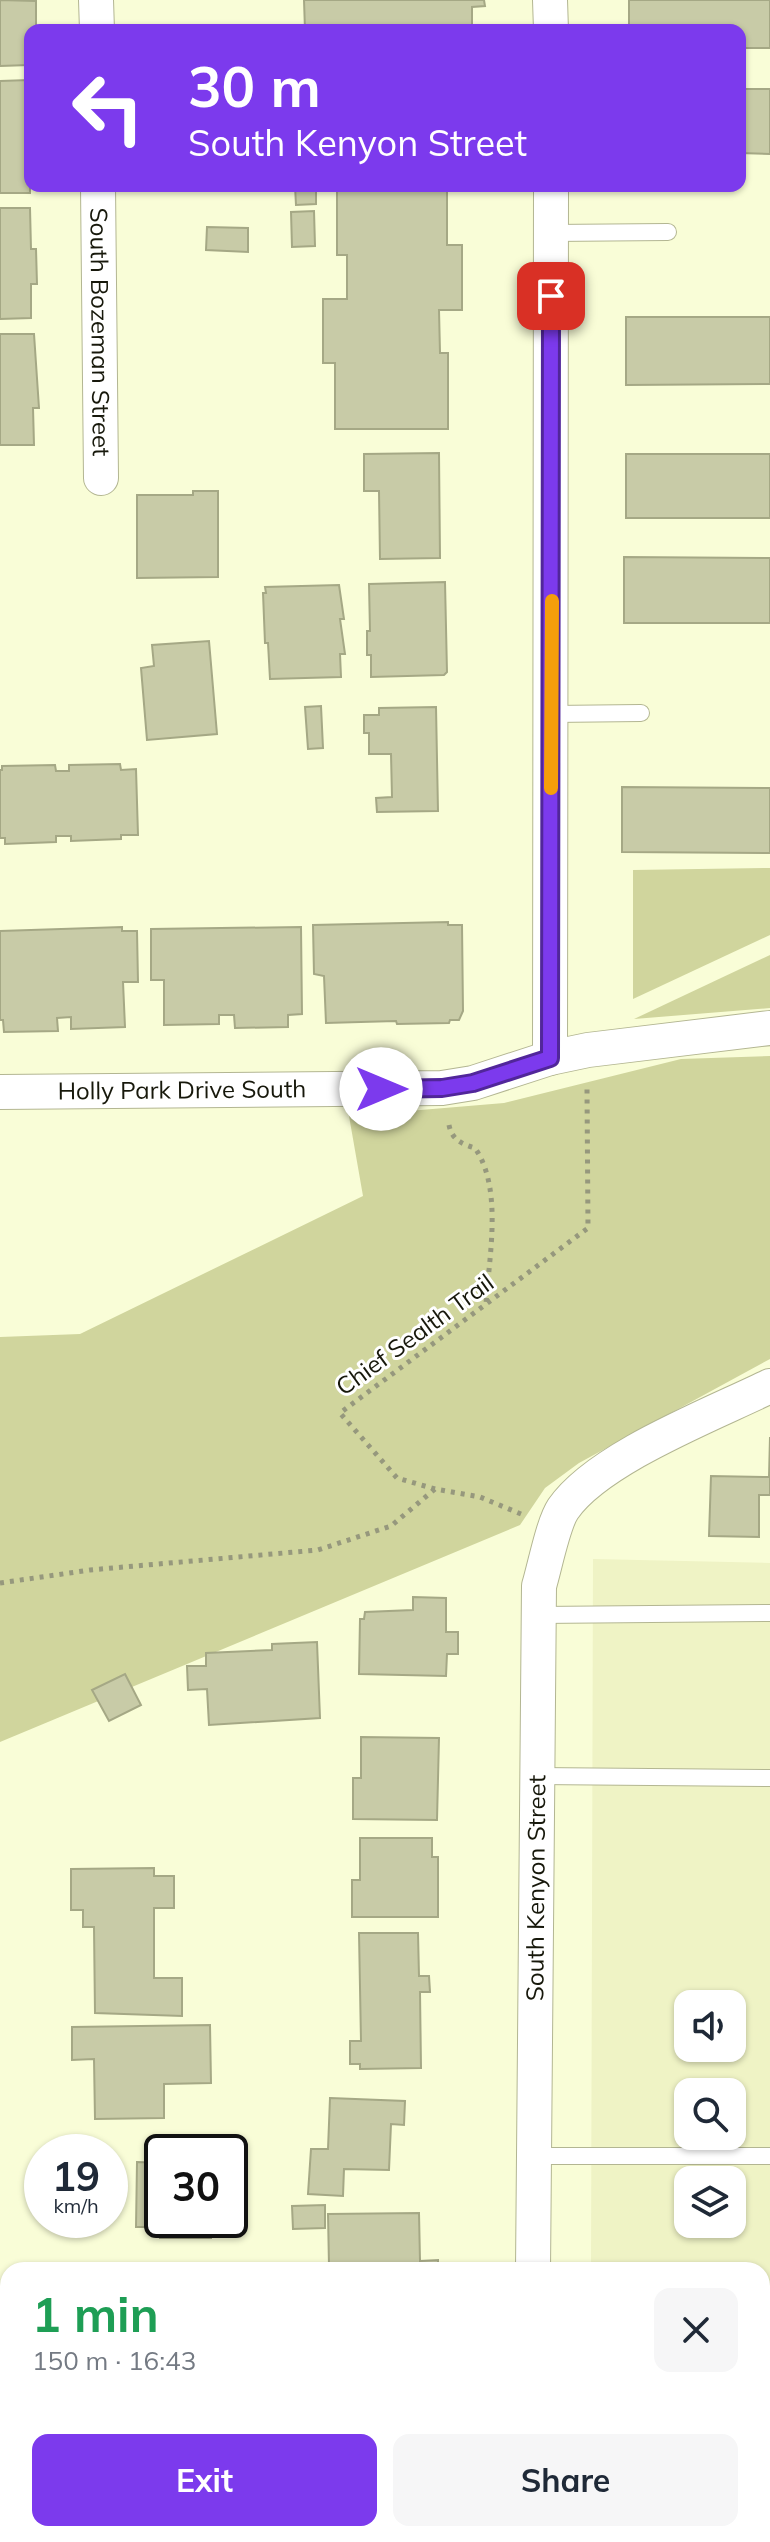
<!DOCTYPE html>
<html lang="en">
<head>
<meta charset="utf-8">
<style>
  body { margin:0; font-family:Mulish,sans-serif; background:#f6f6f7; color:#1f2937; height:100vh; display:flex; flex-direction:column; font-size:30px; white-space:nowrap }
  * { box-sizing:border-box; margin:0 }
  p { font-size:26px; color:#747a83 }
  .icon { flex:none; width:44px; height:44px; fill:none; stroke:currentColor; stroke-width:2; stroke-linecap:round; stroke-linejoin:round }
  .map { position:relative; flex:1; overflow:hidden }
  .drawer { position:absolute; left:0px; top:2262px; width:770px; height:280px; display:flex; flex-direction:column; background:#fff; border-radius:24px 24px 0 0; box-shadow:0 2px 6px #0004 }
  .drawer>* { flex:none }
  .top-card { position:absolute; left:24px; top:24px; width:722px; height:168px; border-radius:16px; box-shadow:0 2px 6px #0004; background:#7c3aed; color:#fff; overflow:hidden }
  .buttons { position:absolute; left:674px; top:1990px; display:grid; gap:16px }
  .buttons a { display:grid; place-items:center; width:72px; height:72px; border-radius:16px; background:#fff; box-shadow:0 2px 6px #0004; font-size:40px }
  .speed { position:absolute; left:24px; top:2134px; display:flex; gap:16px; font-size:40px; font-weight:700; text-align:center }
  .speed>* { display:grid; place-content:center; width:104px; height:104px; border-radius:50%; background:#fff; box-shadow:0 2px 6px #0004; line-height:1 }
  .speed small { font-size:20px; font-weight:400 }
  .speed .limit { border:4px solid #111; border-radius:12px; background:#fff; color:#111 }
  .pin { position:absolute; display:grid; place-items:center; width:68px; height:68px; color:#fff; margin:-34px; border-radius:16px; box-shadow:0 4px 12px #0006 }
  .me { position:absolute; width:88px; margin:-44px; rotate:90deg; stroke-linejoin:round; filter:drop-shadow(0 0 6px #0008) }
  .turn { display:flex; align-items:center; gap:28px; height:168px; padding:0 32px; font-size:36px }
  .turn .icon { width:104px; height:104px; stroke-width:2.5 }
  .turn b { display:block; font-size:56px; line-height:68px }
  .round { display:grid; place-items:center; flex:none; width:84px; height:84px; border-radius:16px; background:#f6f6f7 }
  .headline { display:flex; align-items:center; justify-content:space-between; height:136px; padding:0 32px }
  h1 { font-size:48px; font-weight:700; line-height:60px; color:#1e9e55 }
  .primary-button { display:flex; gap:16px; margin-top:auto; padding:16px 32px }
  .primary-button a { flex:1; height:92px; border-radius:16px; background:#7c3aed; color:#fff; font-size:32px; font-weight:700; line-height:92px; text-align:center }
  .primary-button a+a { background:#f6f6f7; color:#1f2937 }
  .map>svg:first-child { display:block }
</style>
</head>
<body>
<div class="map">
<svg width="770" height="2542" viewBox="0 0 770 2542">
  <rect width="100%" height="100%" fill="#f9fdd7"/>
  <path fill="#eff3c5" fill-rule="evenodd" d="M593,1559L770,1563V2313H762V2270H591ZM688,2004H732V2048H688ZM688,2092H732V2136H688ZM688,2180H732V2224H688Z"/>
  <g fill="#d0d59d">
    <polygon points="770,868 770,935 633,999 633,870"/>
    <polygon points="770,955 770,1008 634,1019"/>
    <polygon points="770,1056 770,1359 579,1463 545,1488 520,1525 0,1742 0,1337 80,1334 363,1196 349,1116 504,1103 681,1059"/>
  </g>
  <g fill="#c8cba7" stroke="#a5a885" stroke-width="2">
    <polygon points="0,0 36,1 36,30 29,30 29,65 0,66"/>
    <polygon points="304,0 484,0 485,6 472,7 472,30 305,30"/>
    <polygon points="629,0 770,0 770,48 740,48 740,30 629,30"/>
    <polygon points="29,80 30,193 0,193 0,81"/>
    <polygon points="740,89 770,89 770,154 740,153"/>
    <polygon points="295,186 316,186 316,204 296,205"/>
    <polygon points="337,186 447,186 447,245 462,245 462,310 439,310 440,353 448,353 448,429 335,429 335,363 323,363 323,299 347,299 347,255 337,255"/>
    <polygon points="0,208 30,208 31,249 36,249 37,284 31,284 31,318 0,319"/>
    <polygon points="314,211 315,246 292,247 291,212"/>
    <polygon points="207,227 248,228 248,252 206,250"/>
    <polygon points="626,317 770,317 770,384 626,385"/>
    <polygon points="0,334 34,334 39,408 33,408 34,445 0,445"/>
    <polygon points="439,453 440,558 380,559 379,491 364,491 364,454"/>
    <rect x="626" y="454" width="144" height="64"/>
    <polygon points="193,491 218,491 218,577 137,578 137,495 193,495"/>
    <polygon points="624,557 770,558 770,623 624,623"/>
    <polygon points="445,582 447,672 444,675 371,677 371,655 367,655 367,631 370,631 369,584"/>
    <polygon points="339,585 344,619 340,619 345,654 340,654 341,677 270,679 268,643 265,643 263,593 266,593 265,587"/>
    <polygon points="209,641 217,734 147,740 141,668 154,666 152,645"/>
    <polygon points="321,706 323,748 308,749 305,707"/>
    <polygon points="436,707 438,811 377,812 376,798 392,797 391,754 369,754 369,733 364,733 364,715 379,715 379,708"/>
    <polygon points="120,764 121,770 136,769 138,835 121,835 121,839 71,841 71,836 56,836 56,842 5,844 5,838 0,838 0,770 2,770 2,766 55,765 56,771 69,771 69,765"/>
    <polygon points="622,787 770,788 770,853 622,852"/>
    <polygon points="448,922 448,925 462,925 463,1011 459,1020 450,1020 449,1023 397,1024 396,1021 326,1023 324,976 314,974 313,925"/>
    <polygon points="122,927 122,931 137,931 138,982 123,982 125,1027 71,1029 71,1017 57,1018 58,1031 4,1032 3,1020 0,1020 0,931"/>
    <polygon points="301,927 302,1014 288,1015 288,1027 235,1028 234,1015 219,1015 219,1024 164,1025 164,980 151,980 151,929"/>
    <polygon points="770,1437 770,1495 759,1495 759,1537 709,1536 711,1476 769,1477"/>
    <polygon points="413,1597 446,1598 446,1632 458,1632 458,1654 447,1654 446,1676 359,1674 360,1619 364,1619 365,1612 413,1610"/>
    <polygon points="317,1642 320,1718 209,1725 207,1689 188,1690 187,1666 206,1666 206,1653 272,1650 272,1644"/>
    <polygon points="125,1674 141,1705 109,1721 92,1690"/>
    <polygon points="361,1737 439,1738 437,1820 353,1819 353,1778 361,1778"/>
    <polygon points="360,1838 432,1838 432,1857 438,1857 438,1917 352,1917 352,1880 360,1880"/>
    <polygon points="154,1868 154,1876 174,1876 174,1908 154,1908 154,1978 182,1978 182,2016 95,2013 94,1927 83,1927 83,1910 71,1910 71,1869"/>
    <polygon points="359,1933 418,1933 419,1976 429,1976 430,1992 420,1992 421,2068 360,2069 360,2064 350,2064 350,2041 361,2041"/>
    <polygon points="210,2025 211,2083 164,2084 164,2118 95,2119 94,2059 72,2060 72,2027"/>
    <polygon points="330,2098 405,2101 404,2125 391,2124 389,2170 344,2169 343,2196 308,2194 311,2149 328,2149"/>
    <polygon points="174,2145 212,2146 212,2152 174,2152"/>
    <polygon points="137,2162 162,2163 162,2220 211,2220 211,2238 160,2238 161,2227 136,2227"/>
    <polygon points="325,2205 325,2228 293,2229 292,2206"/>
    <polygon points="419,2213 420,2261 438,2260 438,2270 370,2270 370,2265 329,2266 328,2214"/>
    <polygon points="767,2424 770,2424 770,2478 766,2478"/>
    <rect x="46" y="2534" width="99" height="8"/>
    <rect x="224" y="2534" width="37" height="5"/>
    <rect x="636" y="2536" width="56" height="6"/>
  </g>
  <g fill="none" stroke-linecap="round" stroke-linejoin="round">
    <g stroke="#b3b692" stroke-width="18">
      <g id="lane">
        <polyline points="551,233 668,232"/>
        <polyline points="552,714 641,713"/>
        <polyline points="539,1615 770,1613"/>
        <polyline points="537,1776 770,1778"/>
        <polyline points="533,2156 770,2156"/>
      </g>
    </g>
    <g stroke="#b3b692" stroke-width="36">
      <g id="street">
        <polyline points="96,0 97,30"/>
        <polyline points="550,0 551,30"/>
        <path id="s1" d="M98,186L101,478"/>
        <polyline points="550,1058 551,186"/>
        <path id="s2" d="M0,1092L442,1088L473,1083L550,1058L588,1050L770,1028"/>
        <path id="s3" d="M533,2270L539,1586C545,1566 553,1524 563,1509C598,1458 713,1414 770,1386"/>
        <polyline points="0,2346 8,2346"/>
        <polyline points="762,2366 770,2366"/>
        <polyline points="529,2542 529,2534"/>
      </g>
    </g>
    <g stroke="#96987d" stroke-width="5" stroke-dasharray="4 6" stroke-linecap="butt">
      <path d="M449,1125C452,1140 462,1144 475,1148C503,1189 489,1256 486,1304"/>
      <polyline points="521,1514 480,1497 435,1489 397,1478 340,1413 588,1228 587,1089"/>
      <polyline points="0,1583 90,1570 318,1550 391,1526 435,1489"/>
    </g>
    <use href="#lane" stroke="#fff" stroke-width="16"/>
    <use href="#street" stroke="#fff" stroke-width="34"/>
  </g>
  <g fill="none" stroke-linecap="round" stroke-linejoin="round">
    <g stroke="#51269a" stroke-width="20">
      <polyline id="route" points="381,1089 442,1088 473,1083 550,1058 551,296"/>
    </g>
    <use href="#route" stroke="#7c3aed" stroke-width="14"/>
    <polyline stroke="#f59e0b" stroke-width="14" points="551,788 552,601"/>
  </g>
  <g text-anchor="middle" stroke-width="6" stroke-linejoin="round" paint-order="stroke">
    <g font-size="24" fill="#17180b" stroke="#fff">
      <text dy="8" stroke="none"><textPath href="#s1" startOffset="146">South Bozeman Street</textPath></text>
      <text dy="8" stroke="none"><textPath href="#s2" startOffset="182">Holly Park Drive South</textPath></text>
      <text transform="translate(415 1335) rotate(-36)" y="8">Chief Sealth Trail</text>
      <text dy="8" stroke="none"><textPath href="#s3" startOffset="382">South Kenyon Street</textPath></text>
    </g>
  </g>
</svg>
<div class="buttons">
<a><svg class="icon" aria-label="sound" viewBox="0 0 24 24"><path d="M4 9h4l5-4v14l-5-4H4zM17 9q2 3 0 6"/></svg></a>
<a><svg class="icon" aria-label="search" viewBox="0 0 24 24"><circle cx="10" cy="10" r="6"/><path d="M15 15l6 6"/></svg></a>
<a><svg class="icon" aria-label="layers" viewBox="0 0 24 24"><path d="M12 4l9 5-9 5-9-5zM3 14l9 5 9-5"/></svg></a>
</div>
<div class="speed"><div>19<small>km/h</small></div><div class="limit">30</div></div>
<div class="pin" style="left:551px;top:296px;background:#d93025"><svg class="icon" aria-label="arrive" viewBox="0 0 24 24"><path d="M6 21V4h12l-3 4 3 4H6"/></svg></div>
<svg class="me" style="left:381px;top:1089px" viewBox="-20 -20 40 40"><circle r="19" fill="#fff"/><path d="M0-13L10 11 0 6-10 11z" fill="#7c3aed"/></svg>
<div class="top-card">
<div class="turn"><svg class="icon" aria-label="left" viewBox="0 0 24 24"><path d="M17 20v-9H6M10 6l-5 5 5 5"/></svg><div><b>30 m</b>South Kenyon Street</div></div>
</div>
<section class="drawer">
<div class="headline"><div><h1>1 min</h1><p>150 m · 16:43</p></div><a class="round"><svg class="icon" aria-label="close" viewBox="0 0 24 24"><path d="M6 6l12 12M18 6L6 18"/></svg></a></div>
<div class="primary-button"><a>Exit</a><a>Share</a></div>
</section>
</div>
</body>
</html>
